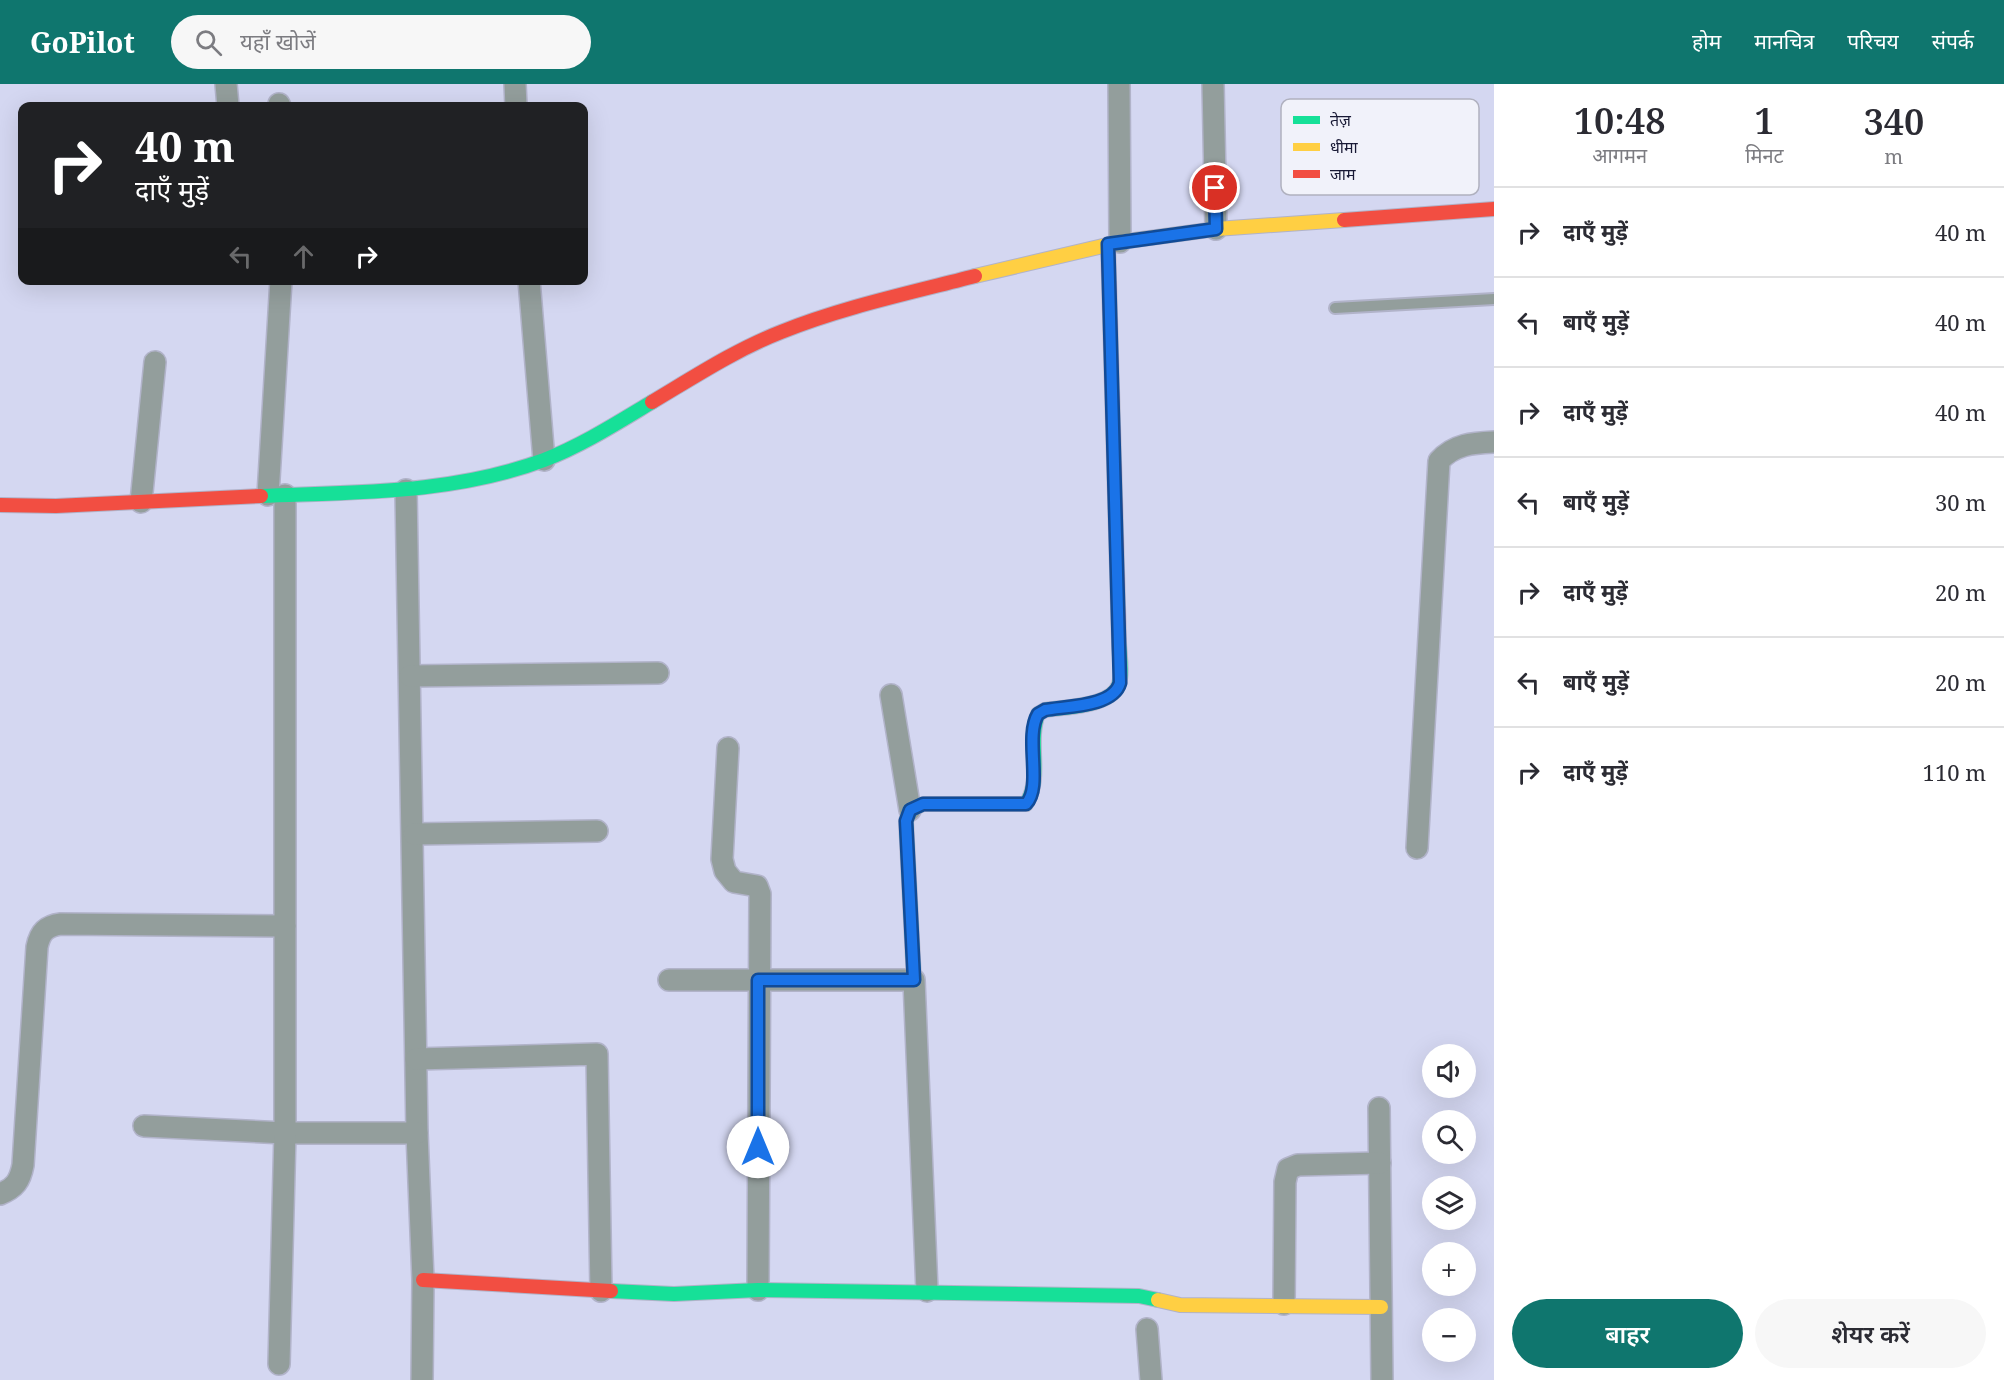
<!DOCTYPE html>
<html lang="hi">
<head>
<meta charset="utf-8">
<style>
  body { margin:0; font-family:"Noto Serif","Noto Sans Devanagari",serif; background:#f7f7f7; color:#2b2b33; height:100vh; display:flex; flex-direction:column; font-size:22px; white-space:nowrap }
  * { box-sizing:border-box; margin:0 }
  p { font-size:20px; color:#7c7c81 }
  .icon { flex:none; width:33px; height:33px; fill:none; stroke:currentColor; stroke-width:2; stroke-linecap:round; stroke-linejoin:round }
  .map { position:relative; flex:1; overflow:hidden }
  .panel { display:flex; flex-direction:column; background:#fff; width:510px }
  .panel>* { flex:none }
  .banner { position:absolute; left:18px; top:18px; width:570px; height:183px; border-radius:12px; box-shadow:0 6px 24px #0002; background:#202124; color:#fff; overflow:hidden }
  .buttons { position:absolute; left:1422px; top:960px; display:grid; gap:12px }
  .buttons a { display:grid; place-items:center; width:54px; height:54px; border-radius:50%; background:#fff; box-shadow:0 6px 24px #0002; font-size:30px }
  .pin { position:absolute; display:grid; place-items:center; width:51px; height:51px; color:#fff; margin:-26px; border:3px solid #fff; border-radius:50%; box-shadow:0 2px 6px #0007 }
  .me { position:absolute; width:66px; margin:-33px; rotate:0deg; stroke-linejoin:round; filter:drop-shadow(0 0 4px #0008) }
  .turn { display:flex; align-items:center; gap:21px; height:126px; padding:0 18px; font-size:27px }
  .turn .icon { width:78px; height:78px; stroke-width:2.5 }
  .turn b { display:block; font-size:42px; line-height:51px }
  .lanes { display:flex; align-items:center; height:57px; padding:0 18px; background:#0003; justify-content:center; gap:30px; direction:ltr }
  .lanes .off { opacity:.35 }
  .eta { display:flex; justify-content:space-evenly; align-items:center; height:102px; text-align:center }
  .eta b { font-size:36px; font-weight:600; line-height:42px }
  .action { display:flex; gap:12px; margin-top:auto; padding:12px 18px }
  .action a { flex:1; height:69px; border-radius:36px; background:#0f766e; color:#fff; font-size:24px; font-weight:600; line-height:69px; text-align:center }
  .action a+a { background:#f7f7f7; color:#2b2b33 }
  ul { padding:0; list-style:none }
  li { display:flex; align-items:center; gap:18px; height:90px; padding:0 18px; border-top:2px solid #e1e1e2 }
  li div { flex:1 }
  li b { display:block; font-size:22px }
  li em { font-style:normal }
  header { display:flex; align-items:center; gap:36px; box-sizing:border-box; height:84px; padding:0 30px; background:#0f766e; color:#fff }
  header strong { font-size:28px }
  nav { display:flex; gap:33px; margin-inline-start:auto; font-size:21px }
  .search { width:420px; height:54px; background:#f7f7f7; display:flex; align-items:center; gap:15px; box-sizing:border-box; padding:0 21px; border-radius:33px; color:#7c7c81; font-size:22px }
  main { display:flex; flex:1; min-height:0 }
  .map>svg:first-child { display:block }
</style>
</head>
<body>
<header>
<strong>GoPilot</strong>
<div class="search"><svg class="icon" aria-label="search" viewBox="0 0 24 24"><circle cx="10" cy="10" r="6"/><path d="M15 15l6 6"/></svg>यहाँ खोजें</div>
<nav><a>होम</a><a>मानचित्र</a><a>परिचय</a><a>संपर्क</a></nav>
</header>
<main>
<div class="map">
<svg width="1494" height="1296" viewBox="0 0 1494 1296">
  <rect width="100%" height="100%" fill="#d4d7f1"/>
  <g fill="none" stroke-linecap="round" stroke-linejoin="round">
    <g stroke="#b1b3c9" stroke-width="14">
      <polyline id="lane" points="1335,224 1494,215"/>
    </g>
    <g stroke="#b1b3c9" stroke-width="24">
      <g id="street">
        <polyline points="226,0 228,22"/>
        <polyline points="515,0 516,22"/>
        <polyline points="1119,0 1120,158"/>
        <polyline points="1213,0 1216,145"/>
        <polyline points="279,20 280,22"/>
        <polyline points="529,196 544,376"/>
        <polyline points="406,406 417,1049 423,1196 422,1296"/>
        <polyline points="268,411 281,196"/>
        <polyline points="141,418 155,278"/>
        <polyline points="410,592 658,589"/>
        <polyline points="891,611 910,726"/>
        <polyline points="728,664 722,775 725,787 734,798 757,802 760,810 758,1206"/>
        <polyline points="414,750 597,747"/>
        <path d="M1417,764L1439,377C1454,360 1473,359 1494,358"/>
        <polyline points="669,896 914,896 927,1207"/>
        <polyline points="416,975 597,970 601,1207"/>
        <polyline points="1379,1024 1382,1296"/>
        <polyline points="144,1042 285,1049 417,1049"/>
        <path d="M0,1110C15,1104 20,1097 23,1081L37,863C40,848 46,842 61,840L285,842"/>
        <polyline points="1284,1220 1285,1098 1288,1085 1298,1081 1380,1079"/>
        <polyline points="1147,1245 1151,1296"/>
        <polyline points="279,1280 285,1049 285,411"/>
      </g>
    </g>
    <g stroke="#b1b3c9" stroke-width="16">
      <g id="fast">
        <path d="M261,412C356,408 453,410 544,376C581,362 617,339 652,318"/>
        <path d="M914,896L906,737L910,726L923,720H1026C1043,694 1027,659 1038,630L1045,626C1064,623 1112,623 1119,600C1123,588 1119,569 1119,557"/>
        <polyline points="611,1207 674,1210 758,1206 1139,1212 1158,1216"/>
      </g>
    </g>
    <g stroke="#b1b3c9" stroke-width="16">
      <g id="slow">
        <polyline points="975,192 1120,158 1216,145 1344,136"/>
        <polyline points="1158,1216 1180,1221 1381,1223"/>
      </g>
    </g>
    <g stroke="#b1b3c9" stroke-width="16">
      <g id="jam">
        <polyline points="1344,136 1494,125"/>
        <polyline points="1108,160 1119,557"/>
        <path d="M652,318C694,293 735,266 781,248C843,223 910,209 975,192"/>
        <polyline points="0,421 56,422 261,412"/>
        <polyline points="423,1196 611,1207"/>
      </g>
    </g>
    <use href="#lane" stroke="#939e9c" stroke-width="10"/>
    <use href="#street" stroke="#939e9c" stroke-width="21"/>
    <use href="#fast" stroke="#16e098" stroke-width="14"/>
    <use href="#slow" stroke="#ffcf43" stroke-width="14"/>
    <use href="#jam" stroke="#f24e42" stroke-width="14"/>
  </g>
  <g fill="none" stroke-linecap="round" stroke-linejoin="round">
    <g stroke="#114b97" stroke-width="15">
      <path id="route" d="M758,1063V896H914L906,737L910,726L923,720H1026C1043,703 1024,653 1038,630L1045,626C1067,622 1113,623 1120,599L1108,160L1216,145L1215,104"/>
    </g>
    <use href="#route" stroke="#1a73e8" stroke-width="10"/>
  </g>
  <rect x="1281" y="15" width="198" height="96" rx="9" fill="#f1f2fa" stroke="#b0b1bf" stroke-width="1.5"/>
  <rect x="1293" y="32" width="27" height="8" fill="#16e098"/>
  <rect x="1293" y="59" width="27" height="8" fill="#ffcf43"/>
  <rect x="1293" y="86" width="27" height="8" fill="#f24e42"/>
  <g font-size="16" fill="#181935">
    <text x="1330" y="42">तेज़</text>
    <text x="1330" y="69">धीमा</text>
    <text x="1330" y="96">जाम</text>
  </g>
</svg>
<div class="buttons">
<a><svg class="icon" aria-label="sound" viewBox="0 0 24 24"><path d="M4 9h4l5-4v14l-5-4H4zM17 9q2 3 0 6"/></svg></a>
<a><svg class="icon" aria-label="search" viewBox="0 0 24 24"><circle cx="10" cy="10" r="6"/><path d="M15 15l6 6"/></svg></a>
<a><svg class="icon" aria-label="layers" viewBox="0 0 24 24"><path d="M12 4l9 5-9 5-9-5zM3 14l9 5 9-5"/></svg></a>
<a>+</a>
<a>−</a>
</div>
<div class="pin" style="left:1215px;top:104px;background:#d93025"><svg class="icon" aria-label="arrive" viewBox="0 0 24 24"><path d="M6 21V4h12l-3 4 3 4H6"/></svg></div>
<svg class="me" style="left:758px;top:1063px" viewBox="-20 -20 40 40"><circle r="19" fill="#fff"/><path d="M0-13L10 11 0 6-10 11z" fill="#1a73e8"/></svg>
<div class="banner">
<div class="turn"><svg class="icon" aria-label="right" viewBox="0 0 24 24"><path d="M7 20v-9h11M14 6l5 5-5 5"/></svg><div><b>40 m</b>दाएँ मुड़ें</div></div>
<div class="lanes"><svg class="icon off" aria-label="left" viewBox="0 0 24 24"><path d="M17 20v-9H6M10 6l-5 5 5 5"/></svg><svg class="icon off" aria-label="ahead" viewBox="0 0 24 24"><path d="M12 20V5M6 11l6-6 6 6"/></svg><svg class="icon" aria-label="right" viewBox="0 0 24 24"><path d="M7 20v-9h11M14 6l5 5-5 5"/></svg></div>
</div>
</div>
<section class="panel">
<div class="eta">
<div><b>10:48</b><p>आगमन</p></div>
<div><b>1</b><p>मिनट</p></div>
<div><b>340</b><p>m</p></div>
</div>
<ul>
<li><svg class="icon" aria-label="right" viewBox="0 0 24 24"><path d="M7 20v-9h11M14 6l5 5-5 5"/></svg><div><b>दाएँ मुड़ें</b></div><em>40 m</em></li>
<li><svg class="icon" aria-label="left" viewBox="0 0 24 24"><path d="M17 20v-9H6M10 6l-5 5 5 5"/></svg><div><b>बाएँ मुड़ें</b></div><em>40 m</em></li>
<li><svg class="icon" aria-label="right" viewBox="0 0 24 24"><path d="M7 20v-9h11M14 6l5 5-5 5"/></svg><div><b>दाएँ मुड़ें</b></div><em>40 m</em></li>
<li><svg class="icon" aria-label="left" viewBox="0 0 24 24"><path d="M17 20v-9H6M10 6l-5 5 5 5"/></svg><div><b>बाएँ मुड़ें</b></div><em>30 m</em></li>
<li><svg class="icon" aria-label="right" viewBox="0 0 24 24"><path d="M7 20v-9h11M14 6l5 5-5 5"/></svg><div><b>दाएँ मुड़ें</b></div><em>20 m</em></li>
<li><svg class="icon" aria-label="left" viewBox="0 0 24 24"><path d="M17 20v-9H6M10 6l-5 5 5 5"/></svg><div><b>बाएँ मुड़ें</b></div><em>20 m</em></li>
<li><svg class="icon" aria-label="right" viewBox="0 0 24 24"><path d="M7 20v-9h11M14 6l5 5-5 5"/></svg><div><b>दाएँ मुड़ें</b></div><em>110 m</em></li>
</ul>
<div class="action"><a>बाहर</a><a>शेयर करें</a></div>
</section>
</main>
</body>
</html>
